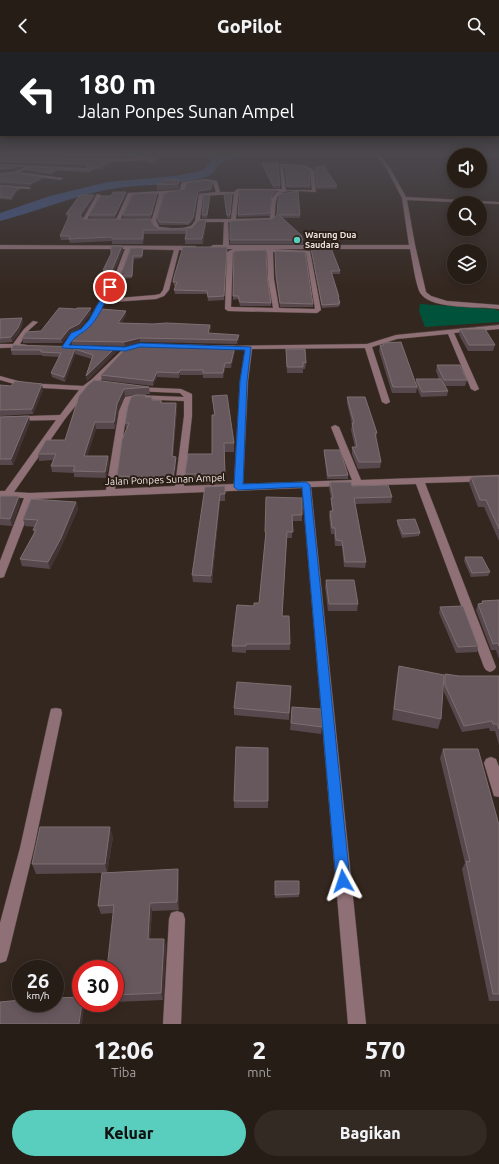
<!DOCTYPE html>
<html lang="id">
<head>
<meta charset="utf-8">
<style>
  body { margin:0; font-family:Ubuntu,sans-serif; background:#332a24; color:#f1f3f6; height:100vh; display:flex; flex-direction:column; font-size:15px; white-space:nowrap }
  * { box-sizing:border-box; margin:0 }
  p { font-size:13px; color:#a4a2a1 }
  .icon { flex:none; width:22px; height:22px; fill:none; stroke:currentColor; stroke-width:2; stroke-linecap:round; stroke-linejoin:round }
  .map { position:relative; height:972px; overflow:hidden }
  .panel { display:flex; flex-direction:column; background:#271d17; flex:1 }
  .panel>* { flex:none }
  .guide { position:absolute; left:0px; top:0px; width:499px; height:84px; box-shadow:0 2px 10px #0003,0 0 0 1px #433b36; background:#202124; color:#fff; overflow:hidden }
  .tools { position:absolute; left:447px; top:96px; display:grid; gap:8px }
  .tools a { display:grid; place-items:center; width:40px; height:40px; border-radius:50%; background:#271d17; box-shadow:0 2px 10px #0003,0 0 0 1px #433b36; font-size:20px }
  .speed { position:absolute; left:12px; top:908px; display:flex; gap:8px; font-size:20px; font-weight:700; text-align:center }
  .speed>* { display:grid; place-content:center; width:52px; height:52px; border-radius:50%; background:#271d17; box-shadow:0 2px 10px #0003,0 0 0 1px #433b36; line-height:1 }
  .speed small { font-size:10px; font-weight:400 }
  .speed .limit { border:6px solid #d22; background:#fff; color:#111 }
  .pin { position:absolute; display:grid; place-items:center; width:34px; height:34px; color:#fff; margin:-17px; border:2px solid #fff; border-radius:50%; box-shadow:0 1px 4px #0007 }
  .me { position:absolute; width:44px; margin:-22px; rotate:355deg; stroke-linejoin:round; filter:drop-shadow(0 0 3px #0008) }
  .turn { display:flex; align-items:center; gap:14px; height:84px; padding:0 12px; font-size:18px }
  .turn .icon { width:52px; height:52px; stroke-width:2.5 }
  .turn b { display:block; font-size:28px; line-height:34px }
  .eta { display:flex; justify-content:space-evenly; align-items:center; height:68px; text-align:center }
  .eta b { font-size:24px; font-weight:800; line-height:28px }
  .primary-button { display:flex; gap:8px; margin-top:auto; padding:8px 12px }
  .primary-button a { flex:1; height:46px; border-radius:24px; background:#59cebe; color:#111; font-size:16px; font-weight:800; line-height:46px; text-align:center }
  .primary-button a+a { background:#332a24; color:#f1f3f6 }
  header { display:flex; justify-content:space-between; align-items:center; height:52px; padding:0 12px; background:#271d17; font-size:18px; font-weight:800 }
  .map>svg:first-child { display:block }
</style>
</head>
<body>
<header><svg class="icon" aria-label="back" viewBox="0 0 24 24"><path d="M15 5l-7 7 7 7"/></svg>GoPilot<svg class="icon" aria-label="search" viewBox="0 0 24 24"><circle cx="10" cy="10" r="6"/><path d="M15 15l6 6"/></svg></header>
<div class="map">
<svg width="499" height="972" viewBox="0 0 499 972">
  <rect width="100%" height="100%" fill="#34271f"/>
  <polygon fill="#00533a" points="420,252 495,257 499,259 499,270 425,275 419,259"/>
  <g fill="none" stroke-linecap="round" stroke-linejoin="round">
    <path fill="#425a8f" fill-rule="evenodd" d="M227,102H243L242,104C235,107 224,108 219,113C214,117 214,123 206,125C173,135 139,131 106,138C70,145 36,160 0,169V161L50,144L107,130L175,124L200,119L205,117L211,108Z"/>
    <g stroke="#52453e" stroke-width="1">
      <g id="minor">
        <path d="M38,102H42L41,105L125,107L163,102C137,115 70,108 39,107L37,106Z"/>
        <path d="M375,102H379L390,116L406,145L499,150V152L407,148L415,193L426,240L431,244L447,249L499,253V257C481,254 432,258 421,242C416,236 412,206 410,197H273L310,199L321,258L317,261L228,259L225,257L227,200L233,197H213L210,195L213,193H223L224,170H199L195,177L186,178L183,176L191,174L195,169L199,142L216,140L213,131L206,129L186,132L185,139L164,142L156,168L159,175L170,176V178L155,177L152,169H138L136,168L138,167H152L159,142L132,143L120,168L118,169L116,168L128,141L180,138L181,132L183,130L206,127L217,129L220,140H234L237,137H282L280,112L304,113L314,118L316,140C306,141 282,134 277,146C274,153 276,161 274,168L228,170L229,193H409L402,146L386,116ZM283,114L303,115L310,119L312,138H286ZM239,139H279C269,144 271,156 270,166L236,167ZM234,142L231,167H200L203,144ZM235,200H267L268,227L273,256L231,255L233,201ZM273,200L306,201L315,257L279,256L274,227Z"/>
        <polygon points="0,112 85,116 87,117 85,118 30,116 19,120 63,126 61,128 14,122 0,123 0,121 13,120 26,115 0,114"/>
        <polygon points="0,133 29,135 31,136 29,137 0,135"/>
        <polygon points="97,142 101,143 86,169 82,169"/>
        <path d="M0,193L195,194L198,196L195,198H179L169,238L164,244L156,247L112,250L104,252L94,270L85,279L75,284L67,296L65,297L62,295L71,282L81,277L89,268L117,218L125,197H0ZM130,197L174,198L163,238L160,242L155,243L107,247L123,218Z"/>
        <polygon points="33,269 38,270 28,279 20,292 27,293 27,295 0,296 0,292 13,292 24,277"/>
        <path d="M499,273V277L454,281L479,337L475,339L471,337L448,282L397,287L372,295L390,350L386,352L382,350L365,296L252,297L248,329L243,432L352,428L331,375L335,373L339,375L361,428L499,423V429L425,431L496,615L494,618L490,620L486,618L484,615L416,432L311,435L366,972H348L302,436L34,447L5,522L4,525L0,526V509L24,446L0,445V439H5L56,368L0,369V365L60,363L79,338L25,335L0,328V324L25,331L83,334L91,328L121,299L123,298L127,300L97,332L88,338L65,367L14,440L30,441L106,438L119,359L125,345L136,343L184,345L180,341L133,339L132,337L136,335L181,337L192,342V364L184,434L234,432L240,329L245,297H221L218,295L219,294L367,292L396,283ZM136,347L184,349V364L175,434L115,437L127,359L131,349Z"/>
        <polygon points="56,656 61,657 62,661 34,796 8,903 6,909 0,911 0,871 20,796 50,661 51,657"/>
        <polygon points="491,705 496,707 499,715 499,745 494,744 484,711 486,707"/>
        <polygon points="177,859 183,861 185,867 181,972 163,972 169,867 171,861"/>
      </g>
    </g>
    <use href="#minor" fill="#8f7077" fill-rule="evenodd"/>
  </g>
  <g fill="#57484d">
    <polygon points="0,102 36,102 36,105 39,106 111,109 111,111 102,118 96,117 90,121 58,119 52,123 25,119 25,117 30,115 85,117 87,116 85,114 0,111"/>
    <polygon points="43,102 151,102 125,106 43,104"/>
    <polygon points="159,103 159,105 155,113 142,109 142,107"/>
    <polygon points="262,111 280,133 280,136 273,136 262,113"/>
    <polygon points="285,113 310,134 310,136 287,136"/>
    <polygon points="315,115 337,134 337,137 317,137"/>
    <polygon points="0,122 44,127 31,134 0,132"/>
    <polygon points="179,132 179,137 157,138 157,133"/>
    <polygon points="212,133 211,139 198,141 194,168 189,173 159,173 157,166 165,141"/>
    <polygon points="0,134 21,136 21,138 16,141 12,148 0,147"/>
    <polygon points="276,138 276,140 272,145 270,164 238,165 238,163"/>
    <polygon points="126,140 126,142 115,166 90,166 89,163 111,144"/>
    <polygon points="157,141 157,144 151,166 123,166 123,163"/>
    <polygon points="224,144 232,144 230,166 227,166"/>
    <polygon points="210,145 207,166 202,166 202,163"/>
    <polygon points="94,147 82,165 83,167 153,173 159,177 192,176 206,172 203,192 185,192 185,187 186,182 144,182 143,192 112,192 112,189 70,191 69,188 61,188 60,184 68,166 67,166 66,162"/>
    <polygon points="277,163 300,163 300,166 283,166 303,188 303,192 230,192 230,169 272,167"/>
    <polygon points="122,194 123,198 113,223 104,222 103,218"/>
    <polygon points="131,196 143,198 142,206 134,207 132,226 120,227 120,224"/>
    <polygon points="311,196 340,219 340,222 332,222 339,245 339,247 340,251 340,253 338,255 322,256 311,199"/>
    <polygon points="227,198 224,248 208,249 207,242 175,242 174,238 176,234 174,234 173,230"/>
    <polygon points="234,199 267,224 271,251 271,254 240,254 238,247 233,248"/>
    <polygon points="275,199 313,252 313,255 280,255 276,227"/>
    <polygon points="91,256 91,261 80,276 70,281 62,291 23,291 22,286 41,279 76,257"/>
    <polygon points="126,259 126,263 121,271 153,272 210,273 211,276 209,281 239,287 237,292 140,290 125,294 72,293 71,289"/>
    <polygon points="22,266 23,271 19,281 12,290 0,291 0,267"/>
    <polygon points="460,277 495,293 493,299 468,299 459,283"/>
    <polygon points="383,291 416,331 416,327 439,327 436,319 437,313 467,328 465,334 445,334 448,339 447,344 421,345 417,336 416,341 392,341 379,299 380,293 383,293"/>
    <polygon points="115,296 116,300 87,329 86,324 92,307 75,302 65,330 52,325 51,321 59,305 42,304 42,303 12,303 11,298"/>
    <polygon points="286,297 306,311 305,317 303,317 303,321 287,321"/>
    <polygon points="235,299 231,316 225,316 223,326 203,326 203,323 180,323 179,326 157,325 153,334 102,328 101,323"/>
    <polygon points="0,333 43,338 33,362 0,364"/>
    <polygon points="88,333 149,335 150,342 125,344 118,358 115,377 96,377 87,404 108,404 109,411 106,426 74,425 74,421 52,420 51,414 53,408 39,409 38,402 65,388"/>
    <polygon points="146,343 146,345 152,348 161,348 162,351 176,351 177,357 173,404 176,405 176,411 174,432 118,429 117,424 127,376 126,376 125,371"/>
    <polygon points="212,344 234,391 234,400 224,400 225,431 206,432 206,430 186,431 185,422 212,402 214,363"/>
    <polygon points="347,345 377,381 376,386 381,410 380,416 358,417 352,402 352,395 355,395 351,378 352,372 347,351"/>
    <polygon points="0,365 30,370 13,413 0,413"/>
    <polygon points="324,398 348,423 348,427 327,427 324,401"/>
    <polygon points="499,424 499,489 484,455 478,455 469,431 471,425"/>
    <polygon points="330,430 352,434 392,445 391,451 355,452 366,510 365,516 344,515 342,494 335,494 334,482 331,482 329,464 330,459 332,459 331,451 331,446 329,436"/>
    <polygon points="225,434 225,449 220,449 212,531 193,530 192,523 205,435"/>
    <polygon points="0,444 20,451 12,474 0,473"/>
    <polygon points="266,445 302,463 302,469 292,469 292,486 287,486 282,564 290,592 290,598 246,598 246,601 232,600 232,594 254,554 259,551 265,486"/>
    <polygon points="76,450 78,457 62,493 50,517 22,514 20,507 34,481 33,478 35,475 25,474 23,467"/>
    <polygon points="397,468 420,481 419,484 402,486 397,472"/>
    <polygon points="465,505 490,520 488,524 471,525 464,509"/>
    <polygon points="326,528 358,552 357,559 328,559 325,535"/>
    <polygon points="499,548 499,607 496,598 491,598 476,558 478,552 481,552 482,549"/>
    <polygon points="440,555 478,594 477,600 456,601 439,561"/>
    <polygon points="399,614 441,667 438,677 392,668 397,625"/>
    <polygon points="445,622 459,624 499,624 499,693 495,679 490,679 489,676 462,680 444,640 443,629"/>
    <polygon points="291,634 289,668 234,663 234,656"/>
    <polygon points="292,655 322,675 321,682 290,678"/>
    <polygon points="268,696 268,756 234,756 234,749"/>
    <polygon points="443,697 499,773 499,949 489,949 462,817 465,811 440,706"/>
    <polygon points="113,785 107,820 179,826 179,858 152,859 150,887 164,887 166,894 163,948 115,950 115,917 113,861 101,862 98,854 102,821 36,822 32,812"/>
    <polygon points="275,829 299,842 299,845 275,846"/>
  </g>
  <g fill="#423434">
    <polygon points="134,102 151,102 125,106 125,103"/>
    <polygon points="159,103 159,105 155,113 155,111"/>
    <polygon points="111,109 111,111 102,118 101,115"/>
    <polygon points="18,114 19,116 13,119 0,119 0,117"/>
    <polygon points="96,115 96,117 90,121 89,119"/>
    <polygon points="58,117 58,119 52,123 51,121"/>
    <polygon points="43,125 44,127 31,134 30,132"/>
    <polygon points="212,131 211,139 198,141 194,168 189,173 189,171 198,139"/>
    <polygon points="21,136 21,138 16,141 12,148 11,146 16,138"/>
    <polygon points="276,138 276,140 272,145 270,164 272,143"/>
    <polygon points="126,140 126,142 115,166 115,163"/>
    <polygon points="157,141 157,144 151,166 151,163"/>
    <polygon points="94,143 94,147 81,167 80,163"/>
    <polygon points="206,168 206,172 203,192 202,187"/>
    <polygon points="122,194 123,198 113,223 112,218"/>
    <polygon points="91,256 91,261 80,276 70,281 62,291 61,287 69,277"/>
    <polygon points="126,259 126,263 118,275 118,271"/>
    <polygon points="22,266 23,271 19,281 12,290 11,285"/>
    <polygon points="210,273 211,276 208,285 208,281"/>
    <polygon points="239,283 239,287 237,292 237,288"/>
    <polygon points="140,286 140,290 125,294 124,290"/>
    <polygon points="235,294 235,299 231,316 231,311"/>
    <polygon points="115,296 116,300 87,329 86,324"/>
    <polygon points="75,297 75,302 65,330 64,325"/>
    <polygon points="225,311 225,316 223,326 223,321"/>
    <polygon points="180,318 180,323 179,326 179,321"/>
    <polygon points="157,320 157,325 153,334 153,329"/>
    <polygon points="42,332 43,338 33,362 32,357"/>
    <polygon points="124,337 125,344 118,358 115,377 114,370 117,352"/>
    <polygon points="176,351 177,357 172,409 172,404"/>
    <polygon points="29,364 30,370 13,413 11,407"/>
    <polygon points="95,370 96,377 85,410 84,404"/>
    <polygon points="108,404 109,411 106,426 105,420"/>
    <polygon points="176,405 176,411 174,432 173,426"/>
    <polygon points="220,442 220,449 212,531 211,524"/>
    <polygon points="19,444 20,451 12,474 10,467"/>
    <polygon points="76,450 78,457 62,493 50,517 48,510"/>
    <polygon points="110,775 113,785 107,821 105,812"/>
    <polygon points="178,817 179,826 179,858 177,850"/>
    <polygon points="150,851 152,859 149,895 148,887"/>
    <polygon points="164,887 166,894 163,948 161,941"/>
    <polygon points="82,951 85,951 82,972 79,972"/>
  </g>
  <g fill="#67585d" stroke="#7c6e71">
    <polygon points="0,102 36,102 35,104 39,106 111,109 101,115 96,115 89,119 58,117 51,121 25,117 30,115 85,117 88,115 85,112 0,109"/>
    <polygon points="72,102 134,102 125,103"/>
    <polygon points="159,103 155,111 142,107"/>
    <polygon points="262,111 278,111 280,133 273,133"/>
    <polygon points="0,113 18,114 12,116 0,117"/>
    <polygon points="285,113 303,114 309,118 310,134 287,134"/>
    <polygon points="324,114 337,134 317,135 315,115"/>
    <polygon points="14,121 43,125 30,132 0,129 0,122"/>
    <polygon points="163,128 179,128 178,132 157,133 157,132 163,131"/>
    <polygon points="206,128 212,131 211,137 198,139 193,166 189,171 159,170 157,166 165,141 185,137 187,131"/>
    <polygon points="0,134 21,136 16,138 11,146 0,145"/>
    <polygon points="240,138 276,138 272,143 270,161 238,163"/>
    <polygon points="298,139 300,163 279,163 301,183 303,188 230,188 230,169 272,167 277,163 278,149 280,142"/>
    <polygon points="113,140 126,140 115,163 89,163 100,144 111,144"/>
    <polygon points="157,141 151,163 123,163 133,142"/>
    <polygon points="232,141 230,163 227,163 224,142"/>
    <polygon points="80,143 94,143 80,163 83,167 151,167 153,173 159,177 192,176 199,168 206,168 202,187 185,187 187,178 143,178 143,187 112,187 112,185 69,187 70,184 60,184 70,162 66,162"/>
    <polygon points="204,143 210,143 207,163 202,163"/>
    <polygon points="111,194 122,194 112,218 103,218 111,202"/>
    <polygon points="183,195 227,195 224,244 208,245 207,239 174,238 177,230 173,230 174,225"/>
    <polygon points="131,196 143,196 142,204 133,204 132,224 120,224"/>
    <polygon points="311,196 331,196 340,219 331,219 339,245 338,245 340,251 338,251 339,252 322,253"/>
    <polygon points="266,198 267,224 271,251 240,250 238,244 233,244 234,199"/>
    <polygon points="275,199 305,200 313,252 280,251 276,224"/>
    <polygon points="59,256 76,257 77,256 91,256 79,272 69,277 61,287 22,286 26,280 41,279"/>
    <polygon points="101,257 126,259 118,271 153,272 166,271 210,273 208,281 239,283 237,288 140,286 124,290 71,289 90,273"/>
    <polygon points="22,266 18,276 11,285 0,286 0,267"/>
    <polygon points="460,277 485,277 495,293 469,293"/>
    <polygon points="401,290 417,335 393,335 380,293 384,293 383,291"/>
    <polygon points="140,292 235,294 231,311 225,311 223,321 203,321 203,318 180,318 179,321 157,320 153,329 101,323 127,295"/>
    <polygon points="13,293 115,296 86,324 93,303 75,297 64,325 51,321 61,301 41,300 41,298 11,298"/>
    <polygon points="286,297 305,297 306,311 303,310 303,315 287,315"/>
    <polygon points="437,313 460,313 467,328 444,328"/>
    <polygon points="416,327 441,327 448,339 422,340"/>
    <polygon points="94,328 149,335 124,337 117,352 114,370 95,370 84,404 108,404 105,420 73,419 75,414 51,414 56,402 38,402 46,388 65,388 79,344 88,333"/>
    <polygon points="15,329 42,332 32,357 0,358 0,333 11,334"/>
    <polygon points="136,343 146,343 145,345 152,345 152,348 161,348 161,351 176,351 172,404 176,405 173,426 117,424 122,388 129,371 125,371 128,354 131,345"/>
    <polygon points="227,343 234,391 224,391 225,422 206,423 206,422 185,422 188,402 212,402 212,363 215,363 212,344"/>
    <polygon points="347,345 365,345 377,381 375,381 381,410 359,410 352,395 357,395 352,371 354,371"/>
    <polygon points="29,364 11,407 0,407 0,365"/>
    <polygon points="324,398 340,398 348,423 328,424"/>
    <polygon points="499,424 499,477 486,448 480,448 471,425"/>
    <polygon points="330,430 351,430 352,434 388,433 392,445 354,446 366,510 345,510 342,489 336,488 335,476 332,476 330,459 333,459 331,446 333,446"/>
    <polygon points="225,434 225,442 220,442 211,524 192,523 205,435"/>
    <polygon points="0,444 19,444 10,467 0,466"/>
    <polygon points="266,445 302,446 302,463 292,463 293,480 287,480 282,564 289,564 290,592 246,592 246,594 232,594 237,553 254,554 254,551 259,551 266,480 265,480"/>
    <polygon points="31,447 76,450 61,486 48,510 20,507 36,478 33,478 38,468 23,467"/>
    <polygon points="415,467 420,481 403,482 397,468"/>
    <polygon points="465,505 482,505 490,520 472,521"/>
    <polygon points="326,528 354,528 358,552 329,552"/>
    <polygon points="499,548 499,594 498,591 493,592 478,552 483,551 482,549"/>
    <polygon points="463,554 478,594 458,595 440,555"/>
    <polygon points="399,614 444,623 441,667 394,657"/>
    <polygon points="445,622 459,624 499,624 499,677 497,672 493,672 492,669 464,674 445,633"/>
    <polygon points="237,630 291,634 289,661 234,656"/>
    <polygon points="292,655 321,657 322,675 291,671"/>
    <polygon points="236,695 268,696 268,749 234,749"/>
    <polygon points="443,697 478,697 499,773 499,942 493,942 466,809 470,810"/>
    <polygon points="40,775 110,775 105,812 32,812"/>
    <polygon points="178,817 177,850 150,851 148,887 164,887 161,941 115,943 115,917 107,917 114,853 98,854 102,821"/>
    <polygon points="275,829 299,829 299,842 275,843"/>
    <polygon points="81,945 81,951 82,951 79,972 0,972 0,950 21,948 21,951 55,951 55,946"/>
  </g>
  <linearGradient id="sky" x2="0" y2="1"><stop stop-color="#1d1511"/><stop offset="0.43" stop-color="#4a474d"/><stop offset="1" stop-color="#4a474d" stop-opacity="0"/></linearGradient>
  <rect width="499" height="238" fill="url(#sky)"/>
  <path fill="#1a73e8" stroke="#114b97" d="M110,233L112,235C106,246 101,262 92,272C84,282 77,281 69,293L125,295L140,291L251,295L247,329L243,432L306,430L310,433L350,829L348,834L343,836L338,834L336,829L302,435L238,438L234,435L240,329L245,298L140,295L125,299L63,296L62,295L71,281L81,277L89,268L107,235Z"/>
  <circle fill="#59cebe" stroke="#2a1e16" stroke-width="1.5" cx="297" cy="188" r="4"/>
  <g text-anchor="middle" stroke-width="4" stroke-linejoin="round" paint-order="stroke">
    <g font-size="9" font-weight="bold" fill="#ede3de" stroke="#2a1e16" text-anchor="start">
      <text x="305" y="186">Warung Dua<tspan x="305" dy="10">Saudara</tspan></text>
    </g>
    <g font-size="10" fill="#ede3de" stroke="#2a1e16">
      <text transform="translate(165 427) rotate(-2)" y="4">Jalan Ponpes Sunan Ampel</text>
    </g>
  </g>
</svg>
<div class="tools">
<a><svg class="icon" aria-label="sound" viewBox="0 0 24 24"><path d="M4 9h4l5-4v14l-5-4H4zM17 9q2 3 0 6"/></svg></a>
<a><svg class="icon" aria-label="search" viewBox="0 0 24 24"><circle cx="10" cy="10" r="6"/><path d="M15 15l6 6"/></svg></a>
<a><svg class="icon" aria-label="layers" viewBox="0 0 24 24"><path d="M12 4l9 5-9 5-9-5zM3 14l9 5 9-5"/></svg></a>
</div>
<div class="speed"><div>26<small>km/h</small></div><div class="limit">30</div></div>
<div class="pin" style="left:110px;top:235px;background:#d93025"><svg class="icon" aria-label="arrive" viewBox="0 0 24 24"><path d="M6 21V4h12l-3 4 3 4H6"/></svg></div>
<svg class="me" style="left:343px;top:829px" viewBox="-20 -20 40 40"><path d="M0-17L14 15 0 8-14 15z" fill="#1a73e8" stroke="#fff" stroke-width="4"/></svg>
<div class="guide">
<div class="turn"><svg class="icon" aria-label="left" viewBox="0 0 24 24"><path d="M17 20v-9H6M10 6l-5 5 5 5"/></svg><div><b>180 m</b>Jalan Ponpes Sunan Ampel</div></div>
</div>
</div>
<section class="panel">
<div class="eta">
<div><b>12:06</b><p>Tiba</p></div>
<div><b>2</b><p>mnt</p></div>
<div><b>570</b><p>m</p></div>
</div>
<div class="primary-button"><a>Keluar</a><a>Bagikan</a></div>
</section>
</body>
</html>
